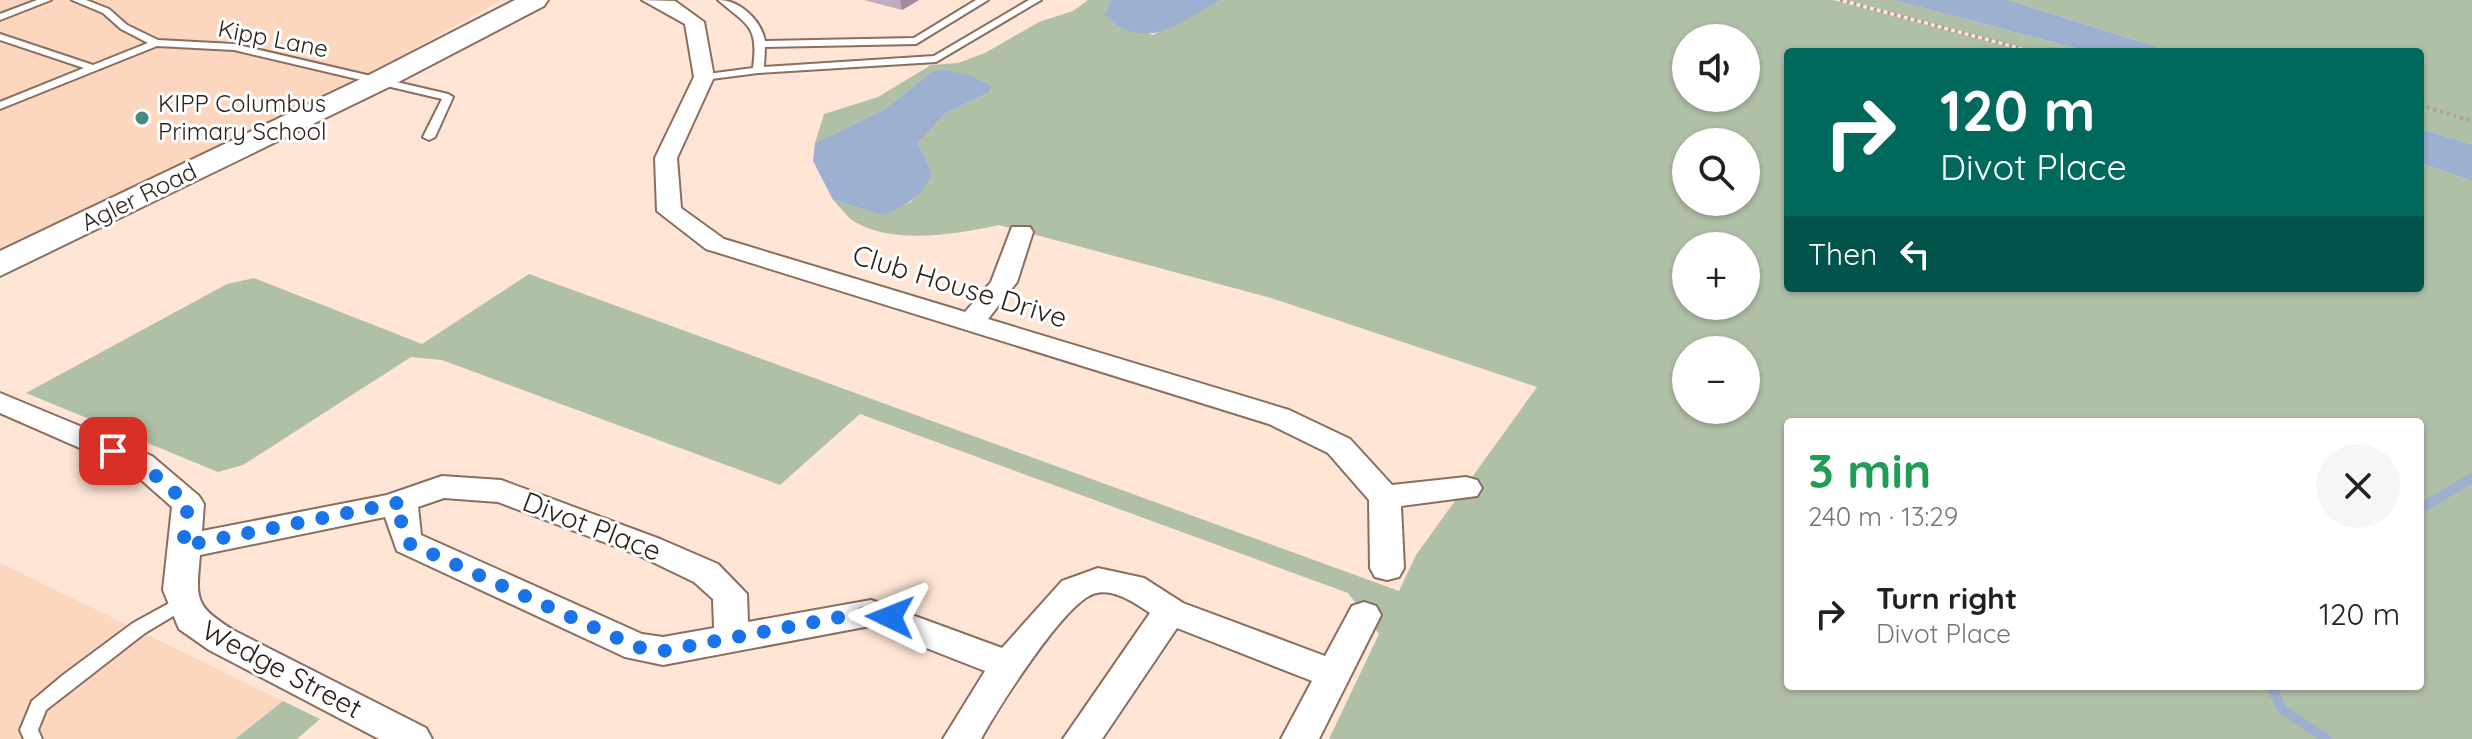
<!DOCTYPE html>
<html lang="en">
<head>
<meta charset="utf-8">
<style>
  body { margin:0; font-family:Quicksand,sans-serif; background:#f6f6f6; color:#202124; height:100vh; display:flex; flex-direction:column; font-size:30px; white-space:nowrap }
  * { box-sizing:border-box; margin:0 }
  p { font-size:26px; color:#757577 }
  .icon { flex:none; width:44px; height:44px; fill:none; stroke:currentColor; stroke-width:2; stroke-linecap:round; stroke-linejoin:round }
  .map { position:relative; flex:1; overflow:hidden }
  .sheet { position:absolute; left:1784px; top:418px; width:640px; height:272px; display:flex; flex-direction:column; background:#fff; border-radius:8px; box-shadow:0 2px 6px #0004 }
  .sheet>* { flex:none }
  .top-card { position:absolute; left:1784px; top:48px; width:640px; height:244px; border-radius:8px; box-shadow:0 2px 6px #0004; background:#00695c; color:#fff; overflow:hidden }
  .controls { position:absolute; left:1672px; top:24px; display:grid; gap:16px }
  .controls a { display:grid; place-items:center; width:88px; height:88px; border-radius:50%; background:#fff; box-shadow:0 2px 6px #0004; font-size:40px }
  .pin { position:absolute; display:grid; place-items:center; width:68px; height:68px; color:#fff; margin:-34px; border-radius:16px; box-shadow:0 4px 12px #0006 }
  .me { position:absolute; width:88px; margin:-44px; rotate:272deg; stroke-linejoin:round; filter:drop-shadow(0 0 6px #0008) }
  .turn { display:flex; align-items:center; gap:28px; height:168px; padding:0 24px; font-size:36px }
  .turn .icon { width:104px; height:104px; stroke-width:2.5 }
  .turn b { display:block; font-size:56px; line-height:68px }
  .then { display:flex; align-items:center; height:76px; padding:0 24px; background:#0003; gap:16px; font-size:30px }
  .round { display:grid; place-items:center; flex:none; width:84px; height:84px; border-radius:42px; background:#f6f6f6 }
  .overview { display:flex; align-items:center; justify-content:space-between; height:136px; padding:0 24px }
  h1 { font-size:48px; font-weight:700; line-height:60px; color:#1e9e55 }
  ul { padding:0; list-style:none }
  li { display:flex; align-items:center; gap:24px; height:120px; padding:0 24px }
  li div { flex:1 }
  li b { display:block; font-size:30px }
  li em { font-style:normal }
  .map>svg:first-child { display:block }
</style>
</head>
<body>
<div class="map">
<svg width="2472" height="739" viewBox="0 0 2472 739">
  <rect width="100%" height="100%" fill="#ffe5d6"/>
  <g fill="#fdd6bf">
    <polygon points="0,0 502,0 328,96 0,248"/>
    <polygon points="0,563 283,701 235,739 0,739"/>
  </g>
  <g fill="#b0c0a7" fill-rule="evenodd">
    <path d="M1088,0H1111L1106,16L1153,35L1221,0H1833L2028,52H1788V288H2420V163L2472,181V739H1329L1379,634L1348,593L860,414L780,485L442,360L411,357L243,465L218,472L26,393L227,284L254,278L422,344L529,274L1399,591L1416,555L1537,387L1271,298L999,225C959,234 893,245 855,222C847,217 840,207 833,200L881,215L911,202L932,174L918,143L946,113L990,92L992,86L973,76L931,72L885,109L815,143L824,114L878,97L931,65L958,63L985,53L1039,22L1073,11ZM1686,38H1746V98H1686ZM1686,142H1746V202H1686ZM1686,246H1746V306H1686ZM1686,350H1746V410H1686ZM1788,422H2420V686H1788Z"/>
    <polygon points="1847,0 1893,0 2090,52 2039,52"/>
    <polygon points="2008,0 2472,0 2472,144 2420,129 2420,52 2173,52"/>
    <polygon points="283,701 320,719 297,739 235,739"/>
  </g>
  <g fill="#9db0cf">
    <path d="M1111,0H1221C1179,22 1146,55 1105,15Z"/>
    <polygon points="1893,0 2008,0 2173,52 2090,52"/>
    <path d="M944,70L973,76L992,86L990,92L946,113L918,143L932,173C921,198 905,207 881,215L833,200L813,161L815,143L885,109L931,72Z"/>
    <polygon points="2420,129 2472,144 2472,181 2420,163"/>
  </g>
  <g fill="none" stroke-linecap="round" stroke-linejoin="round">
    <g stroke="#9db0cf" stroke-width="10">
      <polyline points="2420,509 2472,478"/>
      <polyline points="2271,686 2282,709 2326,739"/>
    </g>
    <g stroke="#8a6e5e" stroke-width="4">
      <g id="lane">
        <polygon points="37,0 51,0 0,20 0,14"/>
        <polygon points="72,0 86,0 109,9 127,25 158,40 234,44 448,94 453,97 435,137 429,140 423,137 442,99 234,50 157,46 0,109 0,102 84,68 0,40 0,34 93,65 148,43 121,29 103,13"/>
        <path d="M718,0C740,0 761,20 765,41L914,38L976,0H988L916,44L765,47L764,67L934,56L1029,0H1041L936,62L758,73L704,80L700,79V75L753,68C759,25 747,25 718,0Z"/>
        <polygon points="184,595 190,596 192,601 190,606 145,633 46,710 38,730 42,739 24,739 20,730 32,701 63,675 133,623"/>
      </g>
    </g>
    <g stroke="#8a6e5e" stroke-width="4">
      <g id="street">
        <polygon points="642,0 675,1 704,22 714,77 677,158 681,208 724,239 965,312 991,282 1012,227 1030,227 1033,232 1017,282 988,319 1289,410 1350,439 1392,485 1466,477 1477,480 1482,488 1477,496 1401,506 1404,568 1399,577 1387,580 1375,577 1370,568 1369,500 1328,453 1269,424 706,249 657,211 655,158 694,77 685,24"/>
        <path d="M0,393L152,456L199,496L204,504L202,531L387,495L442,476L501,480L660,539L718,564L747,594L748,622L871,600L1002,648L1062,581L1098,568L1144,578L1183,603L1325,656L1352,606L1364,602L1376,606L1381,615L1319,739H1281L1312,681L1177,628L1102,739H1063L1150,613C1135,603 1112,587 1093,594C1063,605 998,708 981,739H943L985,671L870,626L663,665L625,657L397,551L385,517L200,555C196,600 194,605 233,630L426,728L432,739H379L209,650L179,629L163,590L172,507L130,470L0,413ZM444,498L498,502L638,555L694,582L713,599L714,628L663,637L642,634L421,535L418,507Z"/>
      </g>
    </g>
    <g stroke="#8a6e5e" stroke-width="4">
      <polygon id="secondary" points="515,0 548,0 544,6 387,88 0,276 0,251 367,76"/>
    </g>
    <g stroke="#b39e92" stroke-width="4" stroke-dasharray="3 4" stroke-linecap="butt">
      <polyline points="1840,0 2034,52"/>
      <polyline points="2420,105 2472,121"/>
    </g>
    <use href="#lane" fill="#fff" fill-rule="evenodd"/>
    <use href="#street" fill="#fff" fill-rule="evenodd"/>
    <use href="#secondary" fill="#fff" fill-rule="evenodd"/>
  </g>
  <polygon fill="#c3aabd" points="864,0 919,0 902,10"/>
  <polygon fill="#9f8b9a" points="900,0 919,0 902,10"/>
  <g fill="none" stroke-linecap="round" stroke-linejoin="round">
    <polyline stroke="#1a73e8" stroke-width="14" stroke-dasharray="0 25.2" points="113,451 141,463 188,504 183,546 402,502 401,524 408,543 637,647 663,651 851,615 871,613 890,617"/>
  </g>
  <circle fill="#478a7c" stroke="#fff" stroke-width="3" cx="142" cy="118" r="8"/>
  <g text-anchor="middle" stroke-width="6" stroke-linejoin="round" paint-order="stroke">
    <g font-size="24" fill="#2a1e18" stroke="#fff">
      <text transform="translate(273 39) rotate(11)" y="8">Kipp Lane</text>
      <text transform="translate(139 197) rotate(-26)" y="8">Agler Road</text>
    </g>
    <g font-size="24" fill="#2a1e18" stroke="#fff" text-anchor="start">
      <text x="158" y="112">KIPP Columbus<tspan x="158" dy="28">Primary School</tspan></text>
    </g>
    <g font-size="28" fill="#2a1e18" stroke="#fff">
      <text transform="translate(960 286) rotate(17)" y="10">Club House Drive</text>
      <text transform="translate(592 526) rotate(21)" y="10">Divot Place</text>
      <text transform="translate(282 669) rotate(28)" y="10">Wedge Street</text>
    </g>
  </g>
</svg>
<div class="controls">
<a><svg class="icon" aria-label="sound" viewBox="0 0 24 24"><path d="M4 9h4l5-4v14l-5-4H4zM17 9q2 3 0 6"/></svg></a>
<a><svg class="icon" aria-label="search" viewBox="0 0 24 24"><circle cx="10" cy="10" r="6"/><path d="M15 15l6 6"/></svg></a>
<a>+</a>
<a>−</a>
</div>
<div class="pin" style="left:113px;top:451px;background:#d93025"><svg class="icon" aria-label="arrive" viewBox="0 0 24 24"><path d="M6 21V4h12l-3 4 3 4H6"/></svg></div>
<svg class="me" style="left:890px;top:617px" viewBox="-20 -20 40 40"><path d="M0-17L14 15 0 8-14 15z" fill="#1a73e8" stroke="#fff" stroke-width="4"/></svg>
<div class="top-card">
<div class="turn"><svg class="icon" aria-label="right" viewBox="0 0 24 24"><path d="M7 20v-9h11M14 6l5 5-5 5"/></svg><div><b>120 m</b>Divot Place</div></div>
<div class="then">Then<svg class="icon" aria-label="left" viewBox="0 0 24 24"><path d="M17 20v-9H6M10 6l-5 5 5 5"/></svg></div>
</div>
<section class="sheet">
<div class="overview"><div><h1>3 min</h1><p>240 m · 13:29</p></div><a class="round"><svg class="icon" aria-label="close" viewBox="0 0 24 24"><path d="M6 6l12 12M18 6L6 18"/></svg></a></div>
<ul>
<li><svg class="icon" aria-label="right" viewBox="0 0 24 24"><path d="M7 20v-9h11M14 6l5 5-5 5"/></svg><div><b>Turn right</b><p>Divot Place</p></div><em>120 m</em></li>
</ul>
</section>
</div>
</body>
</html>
